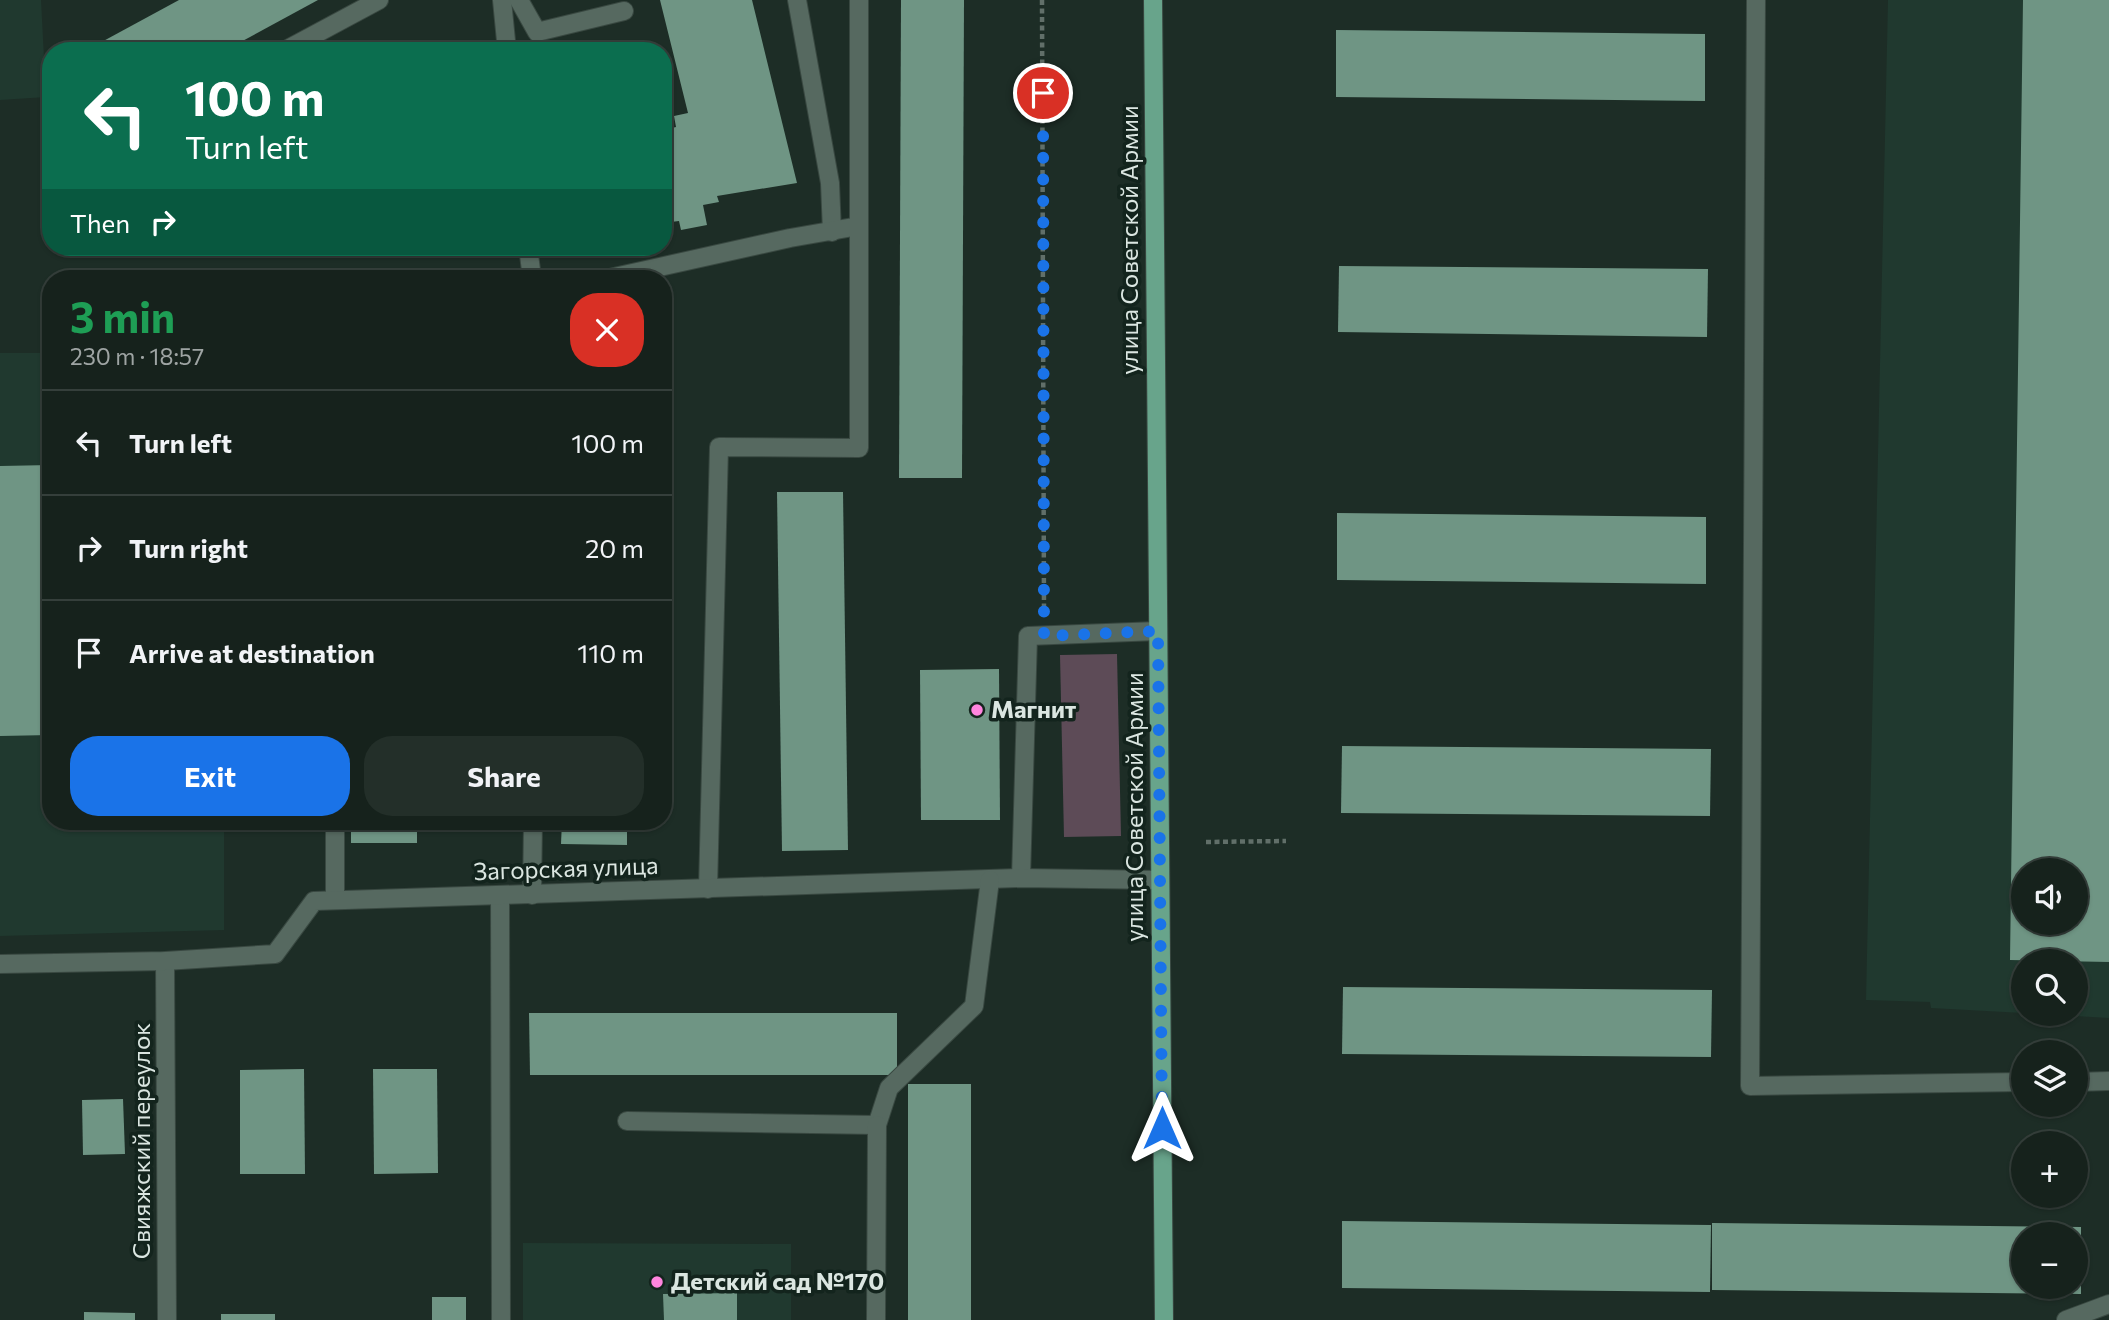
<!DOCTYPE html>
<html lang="en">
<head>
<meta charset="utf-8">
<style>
  body { margin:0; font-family:Commissioner,sans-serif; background:#232f29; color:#f1f3f6; height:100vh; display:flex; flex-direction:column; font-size:26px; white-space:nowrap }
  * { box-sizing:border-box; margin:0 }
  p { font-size:23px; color:#9ea4a3 }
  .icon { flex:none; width:38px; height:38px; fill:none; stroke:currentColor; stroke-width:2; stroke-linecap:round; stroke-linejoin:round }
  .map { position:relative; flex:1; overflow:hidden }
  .details { position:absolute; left:42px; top:270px; width:630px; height:560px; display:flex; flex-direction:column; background:#16221c; border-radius:28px; box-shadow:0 2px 5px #0004,0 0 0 2px #353f3b }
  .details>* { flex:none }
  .guide { position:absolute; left:42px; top:42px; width:630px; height:214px; border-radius:28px; box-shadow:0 2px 5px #0004,0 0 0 2px #353f3b; background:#0b6e4f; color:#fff; overflow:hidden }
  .buttons { position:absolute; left:2011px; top:858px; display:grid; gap:14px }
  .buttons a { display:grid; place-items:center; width:77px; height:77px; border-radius:50%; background:#16221c; box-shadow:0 2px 5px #0004,0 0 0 2px #353f3b; font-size:35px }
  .pin { position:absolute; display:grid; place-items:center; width:60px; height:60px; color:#fff; margin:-30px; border:4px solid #fff; border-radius:50%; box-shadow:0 2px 7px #0007 }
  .me { position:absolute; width:77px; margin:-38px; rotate:0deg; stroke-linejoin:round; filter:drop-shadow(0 0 5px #0008) }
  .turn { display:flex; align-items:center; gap:24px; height:147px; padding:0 28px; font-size:32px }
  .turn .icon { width:91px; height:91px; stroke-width:2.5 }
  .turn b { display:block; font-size:49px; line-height:60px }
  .then { display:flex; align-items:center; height:66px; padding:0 28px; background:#0003; gap:14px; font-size:26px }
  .round { display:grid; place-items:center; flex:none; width:74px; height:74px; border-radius:28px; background:#232f29 }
  .summary { display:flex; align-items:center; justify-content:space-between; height:119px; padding:0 28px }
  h1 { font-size:42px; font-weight:700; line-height:52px; color:#1e9e55 }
  .primary-button { display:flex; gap:14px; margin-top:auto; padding:14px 28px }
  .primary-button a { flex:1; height:80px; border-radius:28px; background:#1a73e8; color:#fff; font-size:28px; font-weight:700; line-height:80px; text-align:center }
  .primary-button a+a { background:#232f29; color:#f1f3f6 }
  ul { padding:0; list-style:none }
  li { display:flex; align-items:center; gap:21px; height:105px; padding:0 28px; border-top:2px solid #353f3b }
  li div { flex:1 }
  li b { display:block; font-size:26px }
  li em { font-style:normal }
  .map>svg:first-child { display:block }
</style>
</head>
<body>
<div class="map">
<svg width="2109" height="1320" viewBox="0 0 2109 1320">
  <rect width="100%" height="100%" fill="#1d2d26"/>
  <g fill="#20392f" fill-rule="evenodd">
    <polygon points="0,0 41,0 46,97 0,100"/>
    <path d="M1888,0H2109V1018L2023,1013H2076V961H2023V1013L1931,1008L1930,1002L1866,1000ZM2023,870H2076V922H2023Z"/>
    <polygon points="0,353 51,353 51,821 224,821 224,930 0,936"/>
    <polygon points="523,1243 791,1244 791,1320 523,1320"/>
  </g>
  <polygon fill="#5d4b57" points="1117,654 1121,836 1064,837 1060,655"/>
  <g fill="#6f9584" fill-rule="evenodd">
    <polygon points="179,0 318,0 224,51 85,51"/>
    <polygon points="660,0 752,0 797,183 717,196 719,202 703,205 707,225 681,230 679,221 671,222 673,235 663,237 663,130 676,127 674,116 688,113"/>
    <polygon points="901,0 964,0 962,478 899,478"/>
    <path d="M2023,0H2109V962L2010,960ZM2023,870H2076V922H2023Z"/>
    <polygon points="1336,30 1705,34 1705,101 1336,97"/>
    <polygon points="587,247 615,247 616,250 589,255"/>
    <polygon points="1339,266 1708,269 1707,337 1338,332"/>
    <polygon points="51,465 51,735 0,736 0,466"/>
    <polygon points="777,492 843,492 848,850 782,851"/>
    <polygon points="1337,513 1706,517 1706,584 1337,580"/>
    <polygon points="999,669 1000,820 921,820 920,670"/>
    <polygon points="1342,746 1711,749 1710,816 1341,813"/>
    <rect x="351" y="821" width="66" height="22"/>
    <polygon points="562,821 627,821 627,845 561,844"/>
    <polygon points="1343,987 1712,990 1711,1057 1342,1054"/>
    <polygon points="529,1013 897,1013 897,1075 530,1075"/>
    <polygon points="304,1069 305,1174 240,1174 240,1070"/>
    <polygon points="373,1069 437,1069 438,1173 374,1174"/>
    <rect x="908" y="1084" width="63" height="236"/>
    <polygon points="123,1099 125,1154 83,1155 82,1100"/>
    <polygon points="1342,1221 1711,1225 1710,1292 1342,1288"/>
    <path d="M1712,1223L2081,1227V1294L1712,1290ZM2023,1234H2076V1286H2023Z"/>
    <polygon points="737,1293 737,1320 664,1320 663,1294"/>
    <rect x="432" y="1297" width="34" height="23"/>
    <polygon points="84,1312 135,1313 135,1320 84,1320"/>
    <rect x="221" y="1314" width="54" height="6"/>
  </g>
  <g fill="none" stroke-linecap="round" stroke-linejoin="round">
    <g stroke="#394841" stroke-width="20">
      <g id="minor">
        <polyline points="502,0 507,51"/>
        <polyline points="519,0 537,32 624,11"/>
        <polyline points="797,0 830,183 832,232"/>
        <polyline points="1756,0 1750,1086 2023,1082"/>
        <polyline points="284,51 379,0"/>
        <polyline points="528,247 532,278"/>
        <polyline points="610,278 790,238 859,226"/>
        <polyline points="335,821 335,900"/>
        <polyline points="1021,878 1028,636 1158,631"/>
        <polyline points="708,889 719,447 859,448 859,0"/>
        <polyline points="532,895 533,821"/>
        <polyline points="500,896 501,1320"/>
        <polyline points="165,961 167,1320"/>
        <polyline points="0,964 165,961 275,954 314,901 1021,878 1160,880"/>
        <polyline points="2076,1082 2109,1081"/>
        <polyline points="627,1121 877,1125 889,1088 974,1006 990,880"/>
        <polyline points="876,1320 877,1125"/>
        <polyline points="2066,1320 2109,1304"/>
      </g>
    </g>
    <g stroke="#394841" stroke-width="20">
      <polyline id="major" points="1153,0 1164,1320"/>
    </g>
    <g stroke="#616f69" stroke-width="4.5" stroke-dasharray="5 3.5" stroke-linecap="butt">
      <polyline points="1042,0 1044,612"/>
      <polyline points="1206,842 1286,841"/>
    </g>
    <use href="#minor" stroke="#566960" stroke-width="18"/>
    <use href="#major" stroke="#68a48b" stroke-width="18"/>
  </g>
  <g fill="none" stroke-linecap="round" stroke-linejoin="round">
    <polyline stroke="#1a73e8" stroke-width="12" stroke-dasharray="0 21.6" points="1043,93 1044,636 1158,631 1162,1128"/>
  </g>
  <g fill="#ff85de" stroke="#13241d" stroke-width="2.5">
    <circle cx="977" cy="710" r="7"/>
    <circle cx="657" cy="1282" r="7"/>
  </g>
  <g text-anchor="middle" stroke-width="7" stroke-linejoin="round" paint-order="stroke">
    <g font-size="24" fill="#dbe6e1" stroke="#13241d">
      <text transform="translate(1130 240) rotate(-90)" y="8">улица Советской Армии</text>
      <text transform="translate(1135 807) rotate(-90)" y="8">улица Советской Армии</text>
      <text transform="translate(566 869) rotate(-2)" y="8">Загорская улица</text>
      <text transform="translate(142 1141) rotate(-90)" y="8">Свияжский переулок</text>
    </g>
    <g font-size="24" font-weight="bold" fill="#dbe6e1" stroke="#13241d" text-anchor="start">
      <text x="991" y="718">Магнит</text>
      <text x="671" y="1290">Детский сад №170</text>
    </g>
  </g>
</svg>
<div class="buttons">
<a><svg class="icon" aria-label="sound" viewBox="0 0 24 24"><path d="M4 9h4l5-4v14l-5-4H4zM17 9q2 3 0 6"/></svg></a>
<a><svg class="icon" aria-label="search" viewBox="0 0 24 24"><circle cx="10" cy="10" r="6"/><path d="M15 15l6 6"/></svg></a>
<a><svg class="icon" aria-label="layers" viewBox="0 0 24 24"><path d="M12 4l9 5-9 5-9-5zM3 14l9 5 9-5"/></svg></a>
<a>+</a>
<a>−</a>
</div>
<div class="pin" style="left:1043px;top:93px;background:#d93025"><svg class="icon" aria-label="arrive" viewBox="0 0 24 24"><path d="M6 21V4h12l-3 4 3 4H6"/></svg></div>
<svg class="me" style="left:1162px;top:1128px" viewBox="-20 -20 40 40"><path d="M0-17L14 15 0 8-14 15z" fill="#1a73e8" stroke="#fff" stroke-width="4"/></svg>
<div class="guide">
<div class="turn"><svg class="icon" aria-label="left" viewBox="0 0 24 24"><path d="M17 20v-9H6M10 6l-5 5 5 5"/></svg><div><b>100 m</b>Turn left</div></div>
<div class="then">Then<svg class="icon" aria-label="right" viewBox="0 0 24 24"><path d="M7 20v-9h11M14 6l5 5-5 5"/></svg></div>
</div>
<section class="details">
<div class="summary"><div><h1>3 min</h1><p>230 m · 18:57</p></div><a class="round" style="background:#d93025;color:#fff"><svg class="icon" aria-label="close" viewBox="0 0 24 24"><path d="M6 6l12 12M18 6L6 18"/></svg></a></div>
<ul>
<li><svg class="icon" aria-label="left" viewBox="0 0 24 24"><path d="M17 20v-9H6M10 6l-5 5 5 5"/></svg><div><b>Turn left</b></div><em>100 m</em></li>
<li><svg class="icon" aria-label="right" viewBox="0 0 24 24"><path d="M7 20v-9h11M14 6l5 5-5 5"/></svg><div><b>Turn right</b></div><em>20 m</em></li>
<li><svg class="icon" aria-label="arrive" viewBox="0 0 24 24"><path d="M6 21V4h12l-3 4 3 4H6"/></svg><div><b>Arrive at destination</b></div><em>110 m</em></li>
</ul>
<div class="primary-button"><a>Exit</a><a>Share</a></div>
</section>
</div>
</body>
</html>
